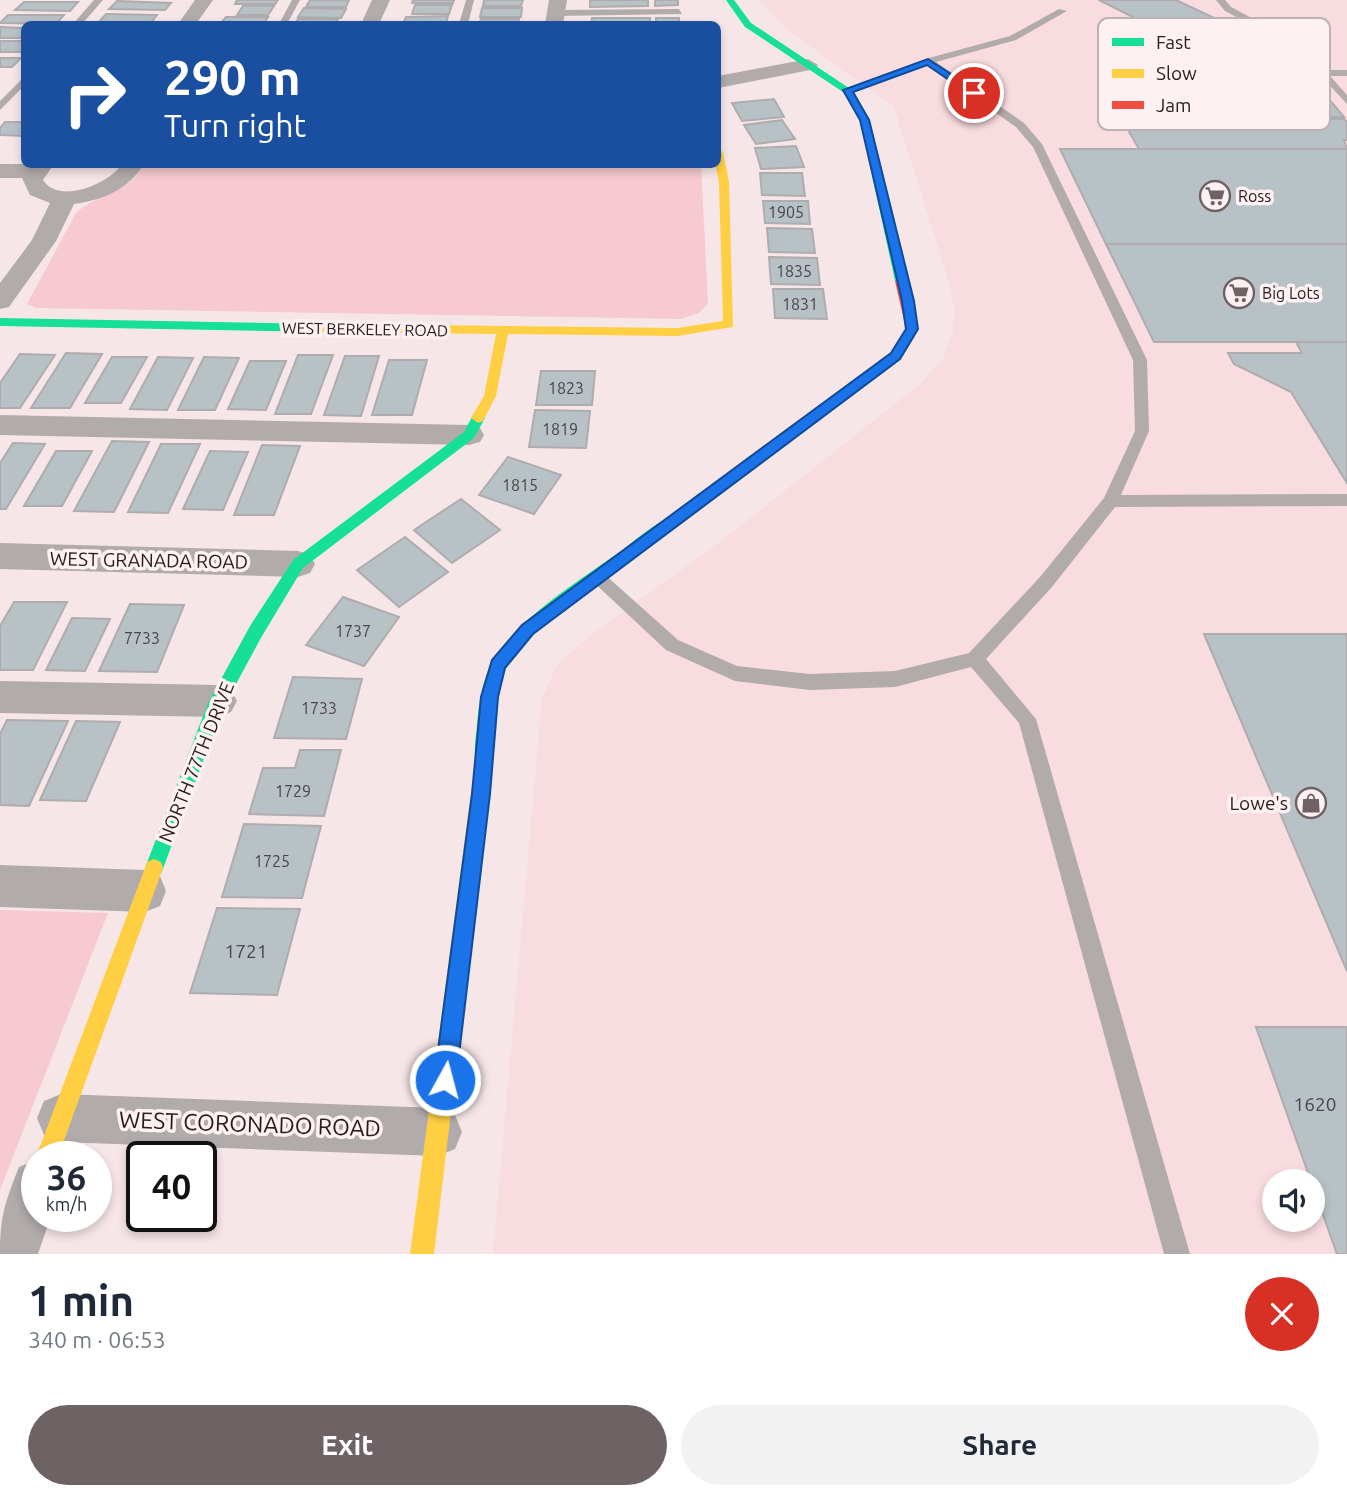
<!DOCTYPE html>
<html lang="en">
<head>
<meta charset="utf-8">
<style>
  body { margin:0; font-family:Ubuntu,sans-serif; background:#f2f2f3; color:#1f2937; height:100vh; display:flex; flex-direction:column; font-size:26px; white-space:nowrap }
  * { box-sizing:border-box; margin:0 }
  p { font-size:23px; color:#747a83 }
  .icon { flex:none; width:38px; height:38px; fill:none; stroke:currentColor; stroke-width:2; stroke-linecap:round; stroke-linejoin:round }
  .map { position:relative; height:1254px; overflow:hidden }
  .side { display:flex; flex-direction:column; background:#fff; flex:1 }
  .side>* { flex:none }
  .top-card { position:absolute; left:21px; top:21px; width:700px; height:147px; border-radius:10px; box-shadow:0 4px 10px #0003; background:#1a4fa0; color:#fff; overflow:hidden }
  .controls { position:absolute; left:1262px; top:1169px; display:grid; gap:14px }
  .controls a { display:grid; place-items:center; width:63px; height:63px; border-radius:50%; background:#fff; box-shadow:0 4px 10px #0003; font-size:35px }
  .speed { position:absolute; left:21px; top:1141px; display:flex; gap:14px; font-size:35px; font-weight:700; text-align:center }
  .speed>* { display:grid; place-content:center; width:91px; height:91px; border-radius:50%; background:#fff; box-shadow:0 4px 10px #0003; line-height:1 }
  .speed small { font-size:18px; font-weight:400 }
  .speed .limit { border:4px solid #111; border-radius:10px; background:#fff; color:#111 }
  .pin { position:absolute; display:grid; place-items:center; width:60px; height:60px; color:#fff; margin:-30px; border:4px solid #fff; border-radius:50%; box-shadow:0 2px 7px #0007 }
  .me { position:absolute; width:77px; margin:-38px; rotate:7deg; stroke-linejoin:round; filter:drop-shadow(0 0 5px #0008) }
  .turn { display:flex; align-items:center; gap:24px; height:147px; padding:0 28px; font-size:32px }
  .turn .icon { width:91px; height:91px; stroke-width:2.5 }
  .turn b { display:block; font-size:49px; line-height:60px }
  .round { display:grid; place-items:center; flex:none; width:74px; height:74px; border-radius:37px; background:#f2f2f3 }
  .headline { display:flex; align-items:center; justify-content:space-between; height:119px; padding:0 28px }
  h1 { font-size:42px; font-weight:600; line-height:52px }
  .button { display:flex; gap:14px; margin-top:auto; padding:14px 28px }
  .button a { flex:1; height:80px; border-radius:42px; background:#6f6264; color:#fff; font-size:28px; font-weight:600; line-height:80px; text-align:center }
  .button a+a { background:#f2f2f3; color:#1f2937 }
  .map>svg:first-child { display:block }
</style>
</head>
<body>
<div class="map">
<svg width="1347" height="1254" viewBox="0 0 1347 1254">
  <rect width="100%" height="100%" fill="#f7e6e8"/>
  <path fill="#f9dcdf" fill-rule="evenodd" d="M759,0H1347V1254H493L542,699L557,665L587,638L716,545L918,386L943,359L953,332L954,309L949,282L894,107L785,28ZM1274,1181H1312V1220H1274Z"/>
  <g fill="#f6cad0">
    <path d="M142,165L701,164L708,303L699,313L681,319L36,308L27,304L76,213C95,194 132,193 142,165Z"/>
    <polygon points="0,910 108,913 0,1190"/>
  </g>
  <g fill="#b8c2c6" stroke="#aeacae" stroke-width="2">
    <polygon points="237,0 278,0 275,4 235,4"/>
    <polygon points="310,0 349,0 346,7 306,7"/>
    <polygon points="413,0 454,0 453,3 412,3"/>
    <polygon points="484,0 523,0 521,6 483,6"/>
    <polygon points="590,0 648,0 648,6 590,7"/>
    <polygon points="655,0 678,0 678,5 655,6"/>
    <polygon points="1099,0 1176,0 1272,45 1295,70 1160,71 1137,35 1159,35 1153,27"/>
    <polygon points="117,1 171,3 165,10 109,9"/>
    <polygon points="24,2 78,2 70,11 15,10"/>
    <polygon points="415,5 452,5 449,14 412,14"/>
    <polygon points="243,6 274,6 268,15 237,15"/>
    <polygon points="304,8 346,9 341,18 298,17"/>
    <polygon points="482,8 522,8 521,17 480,17"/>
    <polygon points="106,14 157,15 150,24 97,24"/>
    <polygon points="8,15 64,15 56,24 0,23"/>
    <polygon points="448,16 446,24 403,24 406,17"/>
    <polygon points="226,17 268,17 263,24 220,24"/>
    <polygon points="592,18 650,18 650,24 591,24"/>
    <rect x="656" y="18" width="23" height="6"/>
    <polygon points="298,19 338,19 335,24 295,24"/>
    <polygon points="481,19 519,19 518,24 479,24"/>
    <polygon points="0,27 24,28 24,38 0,38"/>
    <rect x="0" y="41" width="24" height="11"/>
    <polygon points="0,58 21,58 12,67 0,67"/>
    <polygon points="1127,71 1285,71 1302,92 1323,92 1344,117 1156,116"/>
    <polygon points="774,99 784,117 742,121 732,103"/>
    <polygon points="1120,116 1344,119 1347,122 1347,140 1344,140 1347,149 1139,149"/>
    <polygon points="782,120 795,139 756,144 744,125"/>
    <polygon points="5,122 24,122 24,136 0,135 0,128"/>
    <polygon points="796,146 804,167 761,169 755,148"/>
    <polygon points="1060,149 1347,149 1347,244 1106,244"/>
    <polygon points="760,173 802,173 805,196 762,195"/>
    <polygon points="763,201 808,201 810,224 765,223"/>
    <polygon points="767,228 812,229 815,253 769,252"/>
    <polygon points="1106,244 1347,244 1347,342 1154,342"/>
    <polygon points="769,257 817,258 820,285 771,284"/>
    <polygon points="773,289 823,289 827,319 775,318"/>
    <polygon points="1296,342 1347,342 1347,483 1291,392 1234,364 1228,353 1302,353"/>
    <polygon points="66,353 102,354 70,408 31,408"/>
    <polygon points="20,354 55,355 20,408 0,408 0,383"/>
    <polygon points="298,355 333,355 311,414 275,414"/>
    <polygon points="345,356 379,356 361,416 324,415"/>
    <polygon points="112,357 147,357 121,403 85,403"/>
    <polygon points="158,357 193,358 167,410 130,409"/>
    <polygon points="204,357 239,358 215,410 178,410"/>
    <polygon points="389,360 427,360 412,415 372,415"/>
    <polygon points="250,361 286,361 266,410 228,409"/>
    <polygon points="541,371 595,371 592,405 536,405"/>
    <polygon points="535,410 590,411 586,448 529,447"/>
    <polygon points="112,441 149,442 114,512 74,511"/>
    <polygon points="13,443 45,444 6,509 0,509 0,463"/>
    <polygon points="161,444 200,444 168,513 128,512"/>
    <polygon points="262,445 300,446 274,515 234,515"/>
    <polygon points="56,451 92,451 62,506 24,506"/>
    <polygon points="210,451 248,452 223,510 183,509"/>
    <polygon points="508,457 561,475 534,514 479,495"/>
    <polygon points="461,499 500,530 452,563 414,530"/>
    <polygon points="405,537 448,572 399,607 357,570"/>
    <polygon points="343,597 399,617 364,666 306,645"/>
    <polygon points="14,602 67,602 33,670 0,670 0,626"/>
    <polygon points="130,604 184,605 157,672 99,671"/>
    <polygon points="72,618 110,619 85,671 46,670"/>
    <polygon points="1204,634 1347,634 1347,971"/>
    <polygon points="293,677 362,679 346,739 274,738"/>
    <polygon points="7,720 68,721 29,806 0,805 0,734"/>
    <polygon points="76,721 120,722 86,801 40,800"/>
    <polygon points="300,750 341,750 324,816 249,814 263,768 295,768"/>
    <polygon points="244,824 321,826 302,898 222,897"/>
    <polygon points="217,908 300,909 277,995 190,993"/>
    <polygon points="1256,1027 1347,1027 1347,1254 1337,1254"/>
  </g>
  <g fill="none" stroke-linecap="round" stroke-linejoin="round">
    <g fill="#b2abac" fill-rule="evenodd">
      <polygon points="94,0 103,0 82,24 73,24"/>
      <polygon points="292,0 300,0 287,24 279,24"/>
      <polygon points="466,0 474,0 468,24 459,24"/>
      <polygon points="1216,0 1225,0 1231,7 1301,44 1325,70 1347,70 1347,76 1330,76 1347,95 1347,104 1295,48 1225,11"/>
      <polygon points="679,9 682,14 556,16 551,13 556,10"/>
      <polygon points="1059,9 1067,11 1016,40 936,62 1024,123 1042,144 1147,360 1149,431 1121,495 1347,494 1347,506 1115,507 1052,587 986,659 1036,719 1190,1254 1164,1254 1019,723 971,667 895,687 810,690 735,681 666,650 589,578 591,573 603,573 678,640 737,666 810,674 895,671 969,653 1040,577 1104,498 1135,431 1133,360 1033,147 1016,127 927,65 851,92 842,90 925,59 1010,36"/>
      <polygon points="24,77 24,86 0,110 0,101"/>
    </g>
    <g fill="#b2abac" fill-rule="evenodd">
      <polygon points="195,0 213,0 196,24 178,24"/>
      <polygon points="372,0 390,0 379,24 361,24"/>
      <polygon points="549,0 567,0 563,24 545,24"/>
      <polygon points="808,59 818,65 815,69 718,88 718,76"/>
      <path d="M0,164H54L43,180C59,205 109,184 122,164H144C128,190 103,200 74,204L56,241L9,307L0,309V283L32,240L50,203L30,195L22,178H0Z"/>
      <polygon points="0,415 469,425 480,428 484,435 480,442 469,445 0,435"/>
      <polygon points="0,543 298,551 310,555 315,564 310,573 298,577 0,569"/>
      <polygon points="0,681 218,685 231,690 237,701 231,712 218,717 0,713"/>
      <polygon points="0,865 145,870 160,876 166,891 160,906 145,912 0,907"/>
      <polygon points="61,1094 438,1108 455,1115 462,1132 455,1149 438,1156 61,1142 44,1135 37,1118 44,1101"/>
      <path d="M37,1160V1216H51L38,1254H0C0,1217 5,1202 19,1167Z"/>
    </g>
    <g fill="#16e098" fill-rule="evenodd">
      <polygon points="726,0 734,0 751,23 852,90 870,120 907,281 905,283 895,281 860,120 843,92 745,27"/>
      <polygon points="0,318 322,324 328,328 322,332 0,326"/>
      <polygon points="478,413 485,418 474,438 303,568 262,636 222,710 161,874 154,877 147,874 145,868 208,703 250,626 293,560 464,432 473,415"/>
      <path d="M676,515L681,516L683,520L681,524C637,556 527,625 504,672C492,698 494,733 493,762L490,768L484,770L478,768C472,756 476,738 477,725C479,704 482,681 492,662C517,619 577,582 618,553C635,541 656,521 676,515Z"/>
    </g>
    <g fill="#ffcf43" fill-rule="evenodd">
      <polygon points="718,149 723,152 729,182 733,327 677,336 508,334 496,396 483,421 478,423 471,418 484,396 496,334 322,332 316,328 322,324 677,328 723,321 719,182 715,164 718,164"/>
      <polygon points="484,754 490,756 493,762 434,1254 410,1254 475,762 478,756"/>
      <polygon points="154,859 161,862 163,868 58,1157 37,1157 37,1159 36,1157 145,868 147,862"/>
    </g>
    <polygon fill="#f24e42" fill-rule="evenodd" points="901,278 907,281 918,329 900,359 681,524 671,524 669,520 671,516 891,353 906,329 895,281"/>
  </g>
  <polygon fill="#1a73e8" stroke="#114b97" stroke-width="2" points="928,59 977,91 977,95 971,95 927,65 853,92 869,120 914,301 918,329 900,359 533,634 505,668 498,697 490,794 456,1080 453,1087 445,1091 437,1087 434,1080 472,794 481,697 492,660 522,625 891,353 906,329 902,301 860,120 843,90"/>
  <defs>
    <g id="supermarket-ring" transform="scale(1.575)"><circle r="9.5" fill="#fef1f3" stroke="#6f6264" stroke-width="1.5"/><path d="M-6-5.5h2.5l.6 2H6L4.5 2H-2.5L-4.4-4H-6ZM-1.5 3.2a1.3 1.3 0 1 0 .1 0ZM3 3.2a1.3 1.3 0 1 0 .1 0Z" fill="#6f6264"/></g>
    <g id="shop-ring" transform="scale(1.575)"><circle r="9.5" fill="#fef1f3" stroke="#6f6264" stroke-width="1.5"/><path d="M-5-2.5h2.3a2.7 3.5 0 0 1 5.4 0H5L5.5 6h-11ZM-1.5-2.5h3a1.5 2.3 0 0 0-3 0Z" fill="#6f6264"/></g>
  </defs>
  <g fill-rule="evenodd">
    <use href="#supermarket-ring" x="1215" y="196"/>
    <use href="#supermarket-ring" x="1239" y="293"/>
    <use href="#shop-ring" x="1311" y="803"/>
  </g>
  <g text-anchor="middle" stroke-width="7" stroke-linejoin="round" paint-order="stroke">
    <g font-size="16" fill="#261b1d" stroke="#fef1f3" text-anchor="start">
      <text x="1238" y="202">Ross</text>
      <text x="1262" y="299">Big Lots</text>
    </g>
    <g font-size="16" fill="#4a4547">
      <text x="786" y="218">1905</text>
      <text x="794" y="277">1835</text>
      <text x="800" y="310">1831</text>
      <text x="566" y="394">1823</text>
      <text x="560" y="435">1819</text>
      <text x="520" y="491">1815</text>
      <text x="353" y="637">1737</text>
      <text x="142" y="644">7733</text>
      <text x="319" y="714">1733</text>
      <text x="293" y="797">1729</text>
      <text x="272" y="867">1725</text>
    </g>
    <g font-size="16" fill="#261b1d" stroke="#fef1f3">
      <text transform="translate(365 329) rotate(1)" y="6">WEST BERKELEY ROAD</text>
    </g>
    <g font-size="19" fill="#261b1d" stroke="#fef1f3">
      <text transform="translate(149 560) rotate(1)" y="7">WEST GRANADA ROAD</text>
      <text transform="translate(196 762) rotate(-68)" y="7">NORTH 77TH DRIVE</text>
    </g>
    <g font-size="19" fill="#261b1d" stroke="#fef1f3" text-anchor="end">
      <text x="1288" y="810">Lowe's</text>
    </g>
    <g font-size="19" fill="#4a4547">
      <text x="246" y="958">1721</text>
      <text x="1315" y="1111">1620</text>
    </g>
    <g font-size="23" fill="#261b1d" stroke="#fef1f3">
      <text transform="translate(250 1124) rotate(2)" y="8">WEST CORONADO ROAD</text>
    </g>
  </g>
  <rect x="1098" y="18" width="232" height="112" rx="10" fill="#fef1f3" stroke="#bdb1b3" stroke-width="2"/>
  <rect x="1112" y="38" width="32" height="8" fill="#16e098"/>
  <rect x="1112" y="69" width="32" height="9" fill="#ffcf43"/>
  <rect x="1112" y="101" width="32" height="8" fill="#f24e42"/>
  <g font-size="19" fill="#261b1d">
    <text x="1156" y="49">Fast</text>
    <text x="1156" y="80">Slow</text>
    <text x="1156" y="112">Jam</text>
  </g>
</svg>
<div class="controls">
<a><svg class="icon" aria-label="sound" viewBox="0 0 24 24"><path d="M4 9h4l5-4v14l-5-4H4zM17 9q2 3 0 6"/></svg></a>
</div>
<div class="speed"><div>36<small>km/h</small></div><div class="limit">40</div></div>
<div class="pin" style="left:974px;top:93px;background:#d93025"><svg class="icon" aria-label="arrive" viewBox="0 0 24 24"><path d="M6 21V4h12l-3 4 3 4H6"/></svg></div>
<svg class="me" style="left:445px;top:1080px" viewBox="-20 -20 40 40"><circle r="17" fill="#1a73e8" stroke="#fff" stroke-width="3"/><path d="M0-11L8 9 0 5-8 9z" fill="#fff"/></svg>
<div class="top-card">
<div class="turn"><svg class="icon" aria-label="right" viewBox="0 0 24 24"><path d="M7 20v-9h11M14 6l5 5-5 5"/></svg><div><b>290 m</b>Turn right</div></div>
</div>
</div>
<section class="side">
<div class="headline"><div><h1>1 min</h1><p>340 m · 06:53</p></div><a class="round" style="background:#d93025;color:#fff"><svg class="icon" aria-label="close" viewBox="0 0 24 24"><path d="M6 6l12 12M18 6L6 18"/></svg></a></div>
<div class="button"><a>Exit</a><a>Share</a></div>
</section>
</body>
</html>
